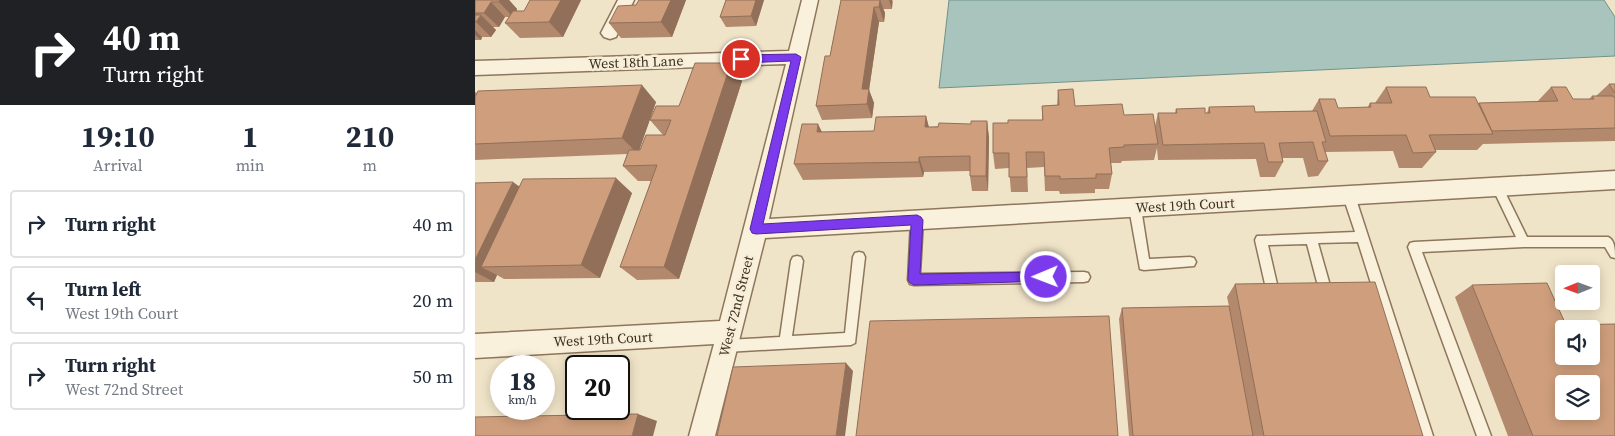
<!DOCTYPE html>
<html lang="en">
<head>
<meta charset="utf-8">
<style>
  body { margin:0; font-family:"Source Serif 4",serif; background:#f2f2f3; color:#1f2937; height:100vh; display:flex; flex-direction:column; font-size:19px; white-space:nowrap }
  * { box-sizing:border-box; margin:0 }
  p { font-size:16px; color:#747a83 }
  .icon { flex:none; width:28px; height:28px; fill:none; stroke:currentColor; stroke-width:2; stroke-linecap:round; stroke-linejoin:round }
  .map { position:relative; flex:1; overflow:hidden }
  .sheet { display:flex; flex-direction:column; background:#fff; width:475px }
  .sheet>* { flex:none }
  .banner { background:#202124; color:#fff; overflow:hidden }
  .needle { width:32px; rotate:269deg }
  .tools { position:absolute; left:1080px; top:265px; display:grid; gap:10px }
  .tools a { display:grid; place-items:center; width:45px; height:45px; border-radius:5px; background:#fff; box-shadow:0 2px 12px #0003; font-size:25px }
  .speed { position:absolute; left:15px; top:355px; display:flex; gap:10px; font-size:25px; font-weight:700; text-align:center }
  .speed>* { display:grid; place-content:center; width:65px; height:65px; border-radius:50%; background:#fff; box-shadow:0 2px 12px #0003; line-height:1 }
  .speed small { font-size:12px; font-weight:400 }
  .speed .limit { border:2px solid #111; border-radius:8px; background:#fff; color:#111 }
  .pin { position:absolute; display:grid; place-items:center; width:42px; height:42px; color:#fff; margin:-21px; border:2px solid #fff; border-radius:50%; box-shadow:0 1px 5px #0007 }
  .me { position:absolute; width:55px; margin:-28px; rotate:269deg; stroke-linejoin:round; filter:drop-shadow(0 0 4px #0008) }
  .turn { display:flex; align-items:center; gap:18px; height:105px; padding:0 20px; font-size:22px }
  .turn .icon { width:65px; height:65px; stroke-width:2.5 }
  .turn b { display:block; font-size:35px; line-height:42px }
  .eta { display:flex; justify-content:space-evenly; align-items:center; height:85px; text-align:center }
  .eta b { font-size:30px; font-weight:700; line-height:35px }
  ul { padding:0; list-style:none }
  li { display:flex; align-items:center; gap:15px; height:68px; margin:0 10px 8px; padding:0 10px; border:2px solid #e0e1e3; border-radius:5px }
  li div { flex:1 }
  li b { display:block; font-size:19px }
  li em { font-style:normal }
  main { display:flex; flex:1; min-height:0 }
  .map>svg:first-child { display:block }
</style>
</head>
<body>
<main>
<section class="sheet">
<div class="banner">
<div class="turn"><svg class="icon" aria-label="right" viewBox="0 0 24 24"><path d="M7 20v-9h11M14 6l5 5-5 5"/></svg><div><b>40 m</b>Turn right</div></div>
</div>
<div class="eta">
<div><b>19:10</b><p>Arrival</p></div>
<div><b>1</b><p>min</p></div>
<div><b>210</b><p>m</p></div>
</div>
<ul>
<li><svg class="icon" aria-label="right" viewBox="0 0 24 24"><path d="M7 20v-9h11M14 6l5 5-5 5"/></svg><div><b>Turn right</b></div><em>40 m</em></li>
<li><svg class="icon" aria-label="left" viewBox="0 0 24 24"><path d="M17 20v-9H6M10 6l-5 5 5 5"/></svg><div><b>Turn left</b><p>West 19th Court</p></div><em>20 m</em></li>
<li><svg class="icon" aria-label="right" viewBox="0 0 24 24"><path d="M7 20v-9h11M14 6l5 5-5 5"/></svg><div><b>Turn right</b><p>West 72nd Street</p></div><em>50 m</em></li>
</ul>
</section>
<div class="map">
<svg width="1140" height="436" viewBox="0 0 1140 436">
  <rect width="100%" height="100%" fill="#f0e4c8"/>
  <polygon fill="#a9c4bc" stroke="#6f938a" points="474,0 1129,0 1140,17 1140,56 464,88"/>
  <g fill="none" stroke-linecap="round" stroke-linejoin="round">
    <g stroke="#8d765c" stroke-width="3">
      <g id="lane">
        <path d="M1022,182L1026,184L1052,237H1133C1140,240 1140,250 1140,258L1136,257L1130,247H1049L947,252L1016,436H1002L933,247L935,243L939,242L1041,237L1017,187L1018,184Z"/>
        <polygon points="874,191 878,193 880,196 958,436 944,436 883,242 843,243 854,282 852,286 848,287 844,286 842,282 832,244 793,245 802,284 800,288 796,289 792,288 790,284 780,240 782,236 880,232 868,196 870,193"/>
        <polygon points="660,203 664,205 666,208 674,259 715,257 719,258 721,262 719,266 669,270 665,269 654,208 656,205"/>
        <polygon points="442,215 446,217 448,220 445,274 609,272 613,273 615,277 613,281 609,282 439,285 435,284 433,280 436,220 438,217"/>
        <polygon points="384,252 388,253 390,257 380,343 376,345 251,352 247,350 245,346 247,342 251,340 305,337 316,261 318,257 322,256 326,257 328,261 317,336 370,333 378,257 380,253"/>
      </g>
    </g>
    <g stroke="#8d765c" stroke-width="3">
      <g id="street">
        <polygon points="143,0 159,0 141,37 135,39 129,37 126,33"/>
        <polygon points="327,0 343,0 294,219 1140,171 1140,189 290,238 240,436 214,436 239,344 0,358 0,334 245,321 311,64 0,75 0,61 314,51"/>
      </g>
    </g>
    <use href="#lane" fill="#faf1dc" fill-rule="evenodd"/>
    <use href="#street" fill="#faf1dc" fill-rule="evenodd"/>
  </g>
  <g fill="#b2896c">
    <polygon points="0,0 34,0 42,9 42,11 49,11 55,0 106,0 88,37 45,38 30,23 34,17 30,17 24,27 18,27 21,30 16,37 7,37 6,40 0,40"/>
    <polygon points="164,0 211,0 197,37 146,38 134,23 161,5"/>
    <polygon points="251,0 289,0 281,26 251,27 245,17"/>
    <polygon points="366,0 417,0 418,1 417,9 408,9 410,13 409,22 404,22 394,90 399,103 397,118 347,120 341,106 355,56"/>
    <polygon points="267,81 204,279 162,280 145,267 176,181 163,181 148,166 152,154 0,160 0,92 2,93 181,102 164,150 165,150 188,135 175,120 204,106"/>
    <polygon points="1134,84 1140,84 1140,141 1008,144 1002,150 960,150 961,152 947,168 924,168 918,151 850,152 853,161 843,176 833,177 828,158 808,158 808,162 800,177 785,177 781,159 683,160 682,148 679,160 647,161 646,163 636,163 637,174 634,189 620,189 620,193 585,194 584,191 570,191 569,167 552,168 553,192 536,192 534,168 520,169 518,153 567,120 567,106 582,105 583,90 600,106 649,115 680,126 683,113 700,113 701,109 730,113 732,113 734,107 780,112 837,111 844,99 863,108 892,108 895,103 900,103 911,87 955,97 1003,103 1062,102 1076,87 1098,99 1114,99 1117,96 1121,96"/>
    <polygon points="451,116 454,127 496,124 512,121 514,138 513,191 497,191 495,176 495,171 449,172 448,177 328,180 319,164 347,132 399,131"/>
    <polygon points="0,183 45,187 157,193 125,278 29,279 22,275 19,282 0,282"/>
    <polygon points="760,284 948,436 654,436 644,319 647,308 754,306 752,297"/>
    <polygon points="997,285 1091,325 1140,436 1033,436 980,297"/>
  </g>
  <g fill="#916f58">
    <polygon points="16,0 34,0 42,9 38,17 24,2"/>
    <polygon points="86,0 106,0 88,37 74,22"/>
    <polygon points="196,0 211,0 197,37 186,22"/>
    <polygon points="281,0 289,0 281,26 276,16"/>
    <polygon points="405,0 410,13 409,22 404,7"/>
    <polygon points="414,0 417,0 417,9"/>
    <polygon points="16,2 30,17 24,27 9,13"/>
    <polygon points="399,7 404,22 394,90 399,103 397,118 387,89"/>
    <polygon points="0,13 5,17 6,15 21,30 16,37 1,22"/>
    <polygon points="0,30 7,37 6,40 0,35"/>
    <polygon points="256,63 267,81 204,279 189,267"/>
    <polygon points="167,85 181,102 163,154 147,138"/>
    <polygon points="451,116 455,133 450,127"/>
    <polygon points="512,121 514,138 513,191 511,176"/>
    <polygon points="343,124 351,140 342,132"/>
    <polygon points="444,157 449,172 448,177 444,162"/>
    <polygon points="141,178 157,193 125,278 106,265"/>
    <polygon points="38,182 59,197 6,267 22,275 19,282 0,272 0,260"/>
    <polygon points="371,363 378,371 370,436 361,436"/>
    <polygon points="163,414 182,421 178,436 157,436"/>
  </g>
  <g fill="#cf9f7d" stroke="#916f58" fill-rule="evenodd">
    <polygon points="0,0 25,0 24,2 16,2 9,13 0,13"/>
    <polygon points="55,0 86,0 74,22 30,23 38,11 49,11"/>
    <polygon points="164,0 196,0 186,22 134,23 143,6 161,5"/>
    <polygon points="251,0 281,0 276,16 245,17"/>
    <polygon points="366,0 405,0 404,7 399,7 387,89 394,89 392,104 341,106 350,56 355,56"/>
    <polygon points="0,15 6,15 1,22 0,22"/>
    <polygon points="220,63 256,63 189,267 145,267 182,165 148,166 154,150 165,150 171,135 190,135 196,120 175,120 181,106 204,106"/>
    <polygon points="1134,84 1140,84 1140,93"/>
    <polygon points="167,85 147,138 0,144 0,97 3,91"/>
    <polygon points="911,87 951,87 955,97 1000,97 1018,134 954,135 961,152 938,153 931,135 855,136 844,99 860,99 863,108 896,107 895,103 917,103"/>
    <polygon points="1076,87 1091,87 1098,99 1119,99 1117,96 1138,96 1140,98 1140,128 1017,131 1004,103 1083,101"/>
    <polygon points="598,89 600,106 647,104 649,115 678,114 683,144 649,145 649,147 634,148 637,174 621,174 621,178 585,179 585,176 570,176 569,152 551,152 552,177 534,177 534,153 518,153 518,123 533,123 533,120 568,120 567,106 584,105 583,90"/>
    <polygon points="779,106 780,112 842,111 851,142 847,142 853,161 843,161 838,142 804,143 808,162 793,162 789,143 688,145 683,113 702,113 701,109 730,108 730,113 735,113 734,107"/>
    <polygon points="451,116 450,127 463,127 464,123 496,124 496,121 512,121 511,176 495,176 495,156 444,157 444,162 319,164 327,124 343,124 342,132 399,131 401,117"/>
    <polygon points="141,178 106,265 6,267 48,179"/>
    <polygon points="38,182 0,260 0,183"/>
    <polygon points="900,282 948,436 789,436 760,284"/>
    <path d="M1072,283L1091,325L1140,324V436H1058L997,285ZM1089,329H1116V356H1089ZM1089,384H1116V411H1089Z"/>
    <polygon points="754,306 778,436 658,436 647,308"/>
    <polygon points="634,316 643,436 381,436 395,321"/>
    <polygon points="371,363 361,436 242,436 258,367"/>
    <polygon points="163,414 157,436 0,436 0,417"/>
  </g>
  <polygon fill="#7c3aed" stroke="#51269a" points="321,54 326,57 288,224 442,215 446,217 448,220 445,274 571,272 575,273 577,277 575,281 439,285 435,283 433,280 436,225 281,234 277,233 275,229 316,61 266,63 262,59 266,55"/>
  <g text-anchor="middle" stroke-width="5" stroke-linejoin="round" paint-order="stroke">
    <g font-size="14" fill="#3d2e20" stroke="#f7eed8">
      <text transform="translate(161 62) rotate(-2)" y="5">West 18th Lane</text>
      <text transform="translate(710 205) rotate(-3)" y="5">West 19th Court</text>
      <text transform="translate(261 306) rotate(-76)" y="5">West 72nd Street</text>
      <text transform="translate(128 339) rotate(-3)" y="5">West 19th Court</text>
    </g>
  </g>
</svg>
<div class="tools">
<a><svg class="needle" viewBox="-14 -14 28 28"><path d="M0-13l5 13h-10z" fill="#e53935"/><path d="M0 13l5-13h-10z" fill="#747a83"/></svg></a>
<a><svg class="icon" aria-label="sound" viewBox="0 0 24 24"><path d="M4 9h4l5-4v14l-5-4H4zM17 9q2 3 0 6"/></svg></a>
<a><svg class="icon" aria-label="layers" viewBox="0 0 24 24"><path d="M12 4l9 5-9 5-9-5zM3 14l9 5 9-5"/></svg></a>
</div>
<div class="speed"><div>18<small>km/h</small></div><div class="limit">20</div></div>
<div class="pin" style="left:266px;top:59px;background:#d93025"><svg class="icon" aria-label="arrive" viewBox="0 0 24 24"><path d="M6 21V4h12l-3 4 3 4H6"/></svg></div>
<svg class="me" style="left:571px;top:277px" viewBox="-20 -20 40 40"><circle r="17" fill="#7c3aed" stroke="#fff" stroke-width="3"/><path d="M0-11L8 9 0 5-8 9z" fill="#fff"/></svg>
</div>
</main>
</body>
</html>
